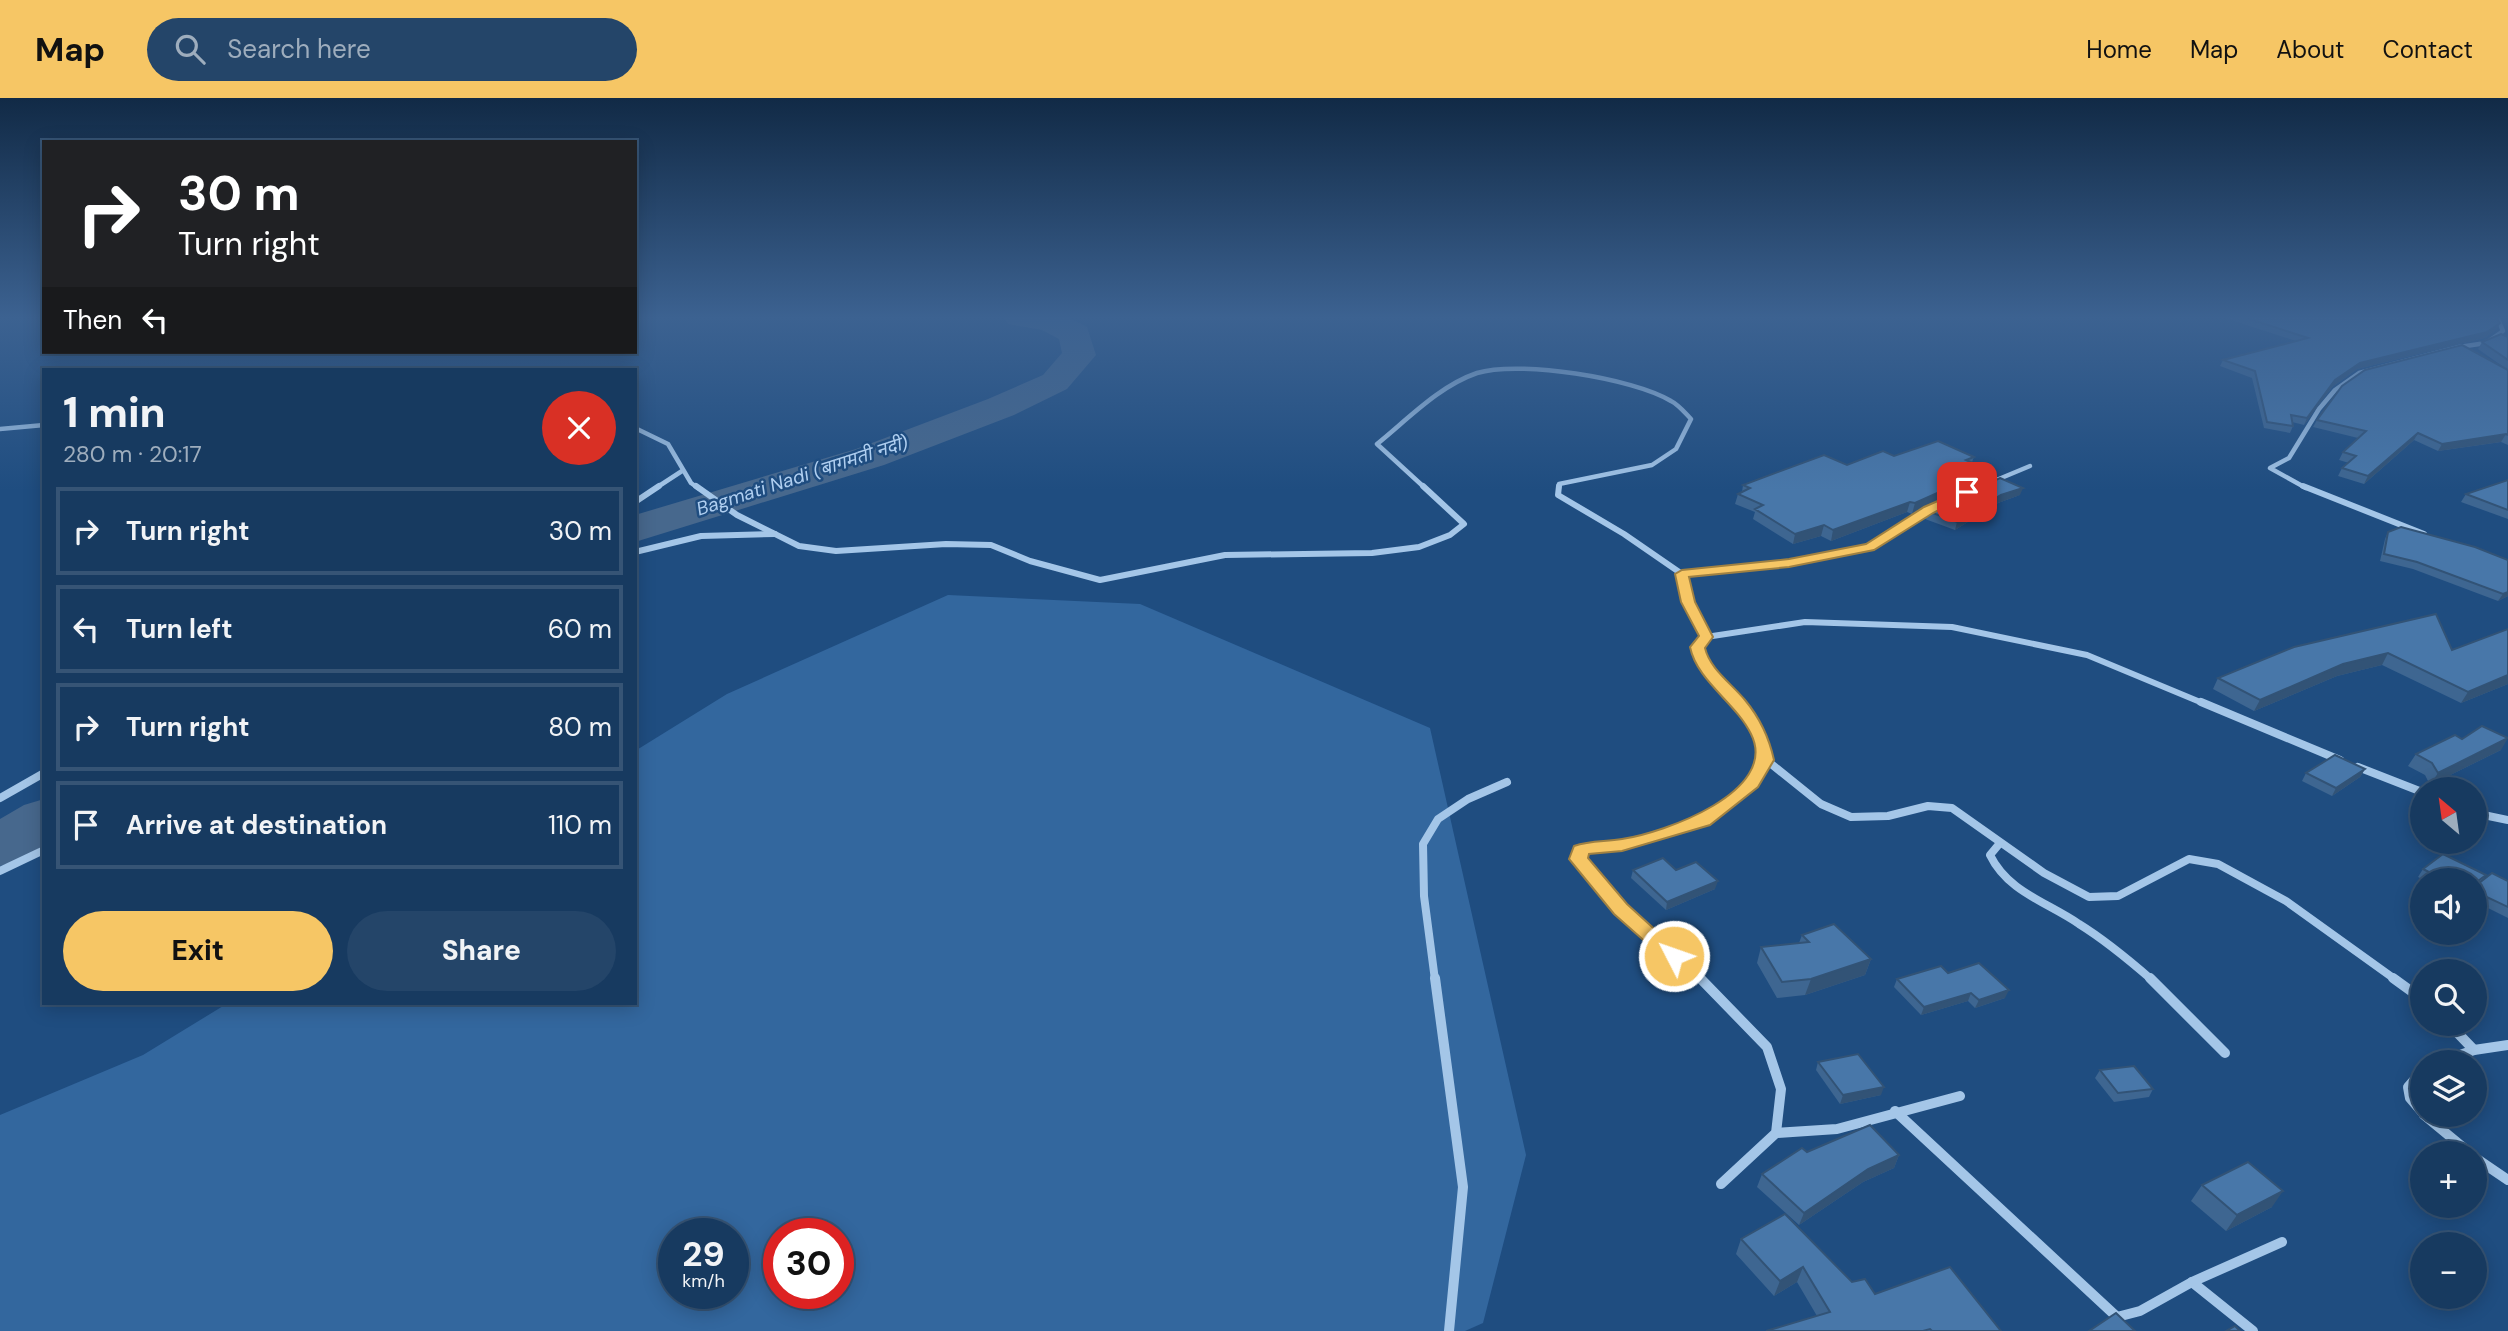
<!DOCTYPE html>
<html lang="en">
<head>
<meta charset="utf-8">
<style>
  body { margin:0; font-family:"DM Sans","Noto Sans Devanagari",sans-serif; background:#244569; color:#f1f3f6; height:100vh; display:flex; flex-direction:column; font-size:26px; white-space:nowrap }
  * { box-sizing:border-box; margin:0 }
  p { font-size:23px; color:#9eadbd }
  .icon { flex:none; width:38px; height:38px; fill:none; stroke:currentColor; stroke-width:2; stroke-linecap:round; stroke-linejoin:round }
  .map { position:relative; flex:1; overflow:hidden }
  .panel { position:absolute; left:42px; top:270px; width:595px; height:637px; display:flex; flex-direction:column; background:#173a60; border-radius:0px; box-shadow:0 4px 18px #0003,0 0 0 2px #365475 }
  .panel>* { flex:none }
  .hud { position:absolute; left:42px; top:42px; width:595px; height:214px; border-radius:0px; box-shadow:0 4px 18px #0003,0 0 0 2px #365475; background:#202124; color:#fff; overflow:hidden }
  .needle { width:46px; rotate:331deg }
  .tools { position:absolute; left:2410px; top:679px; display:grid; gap:14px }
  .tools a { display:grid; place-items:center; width:77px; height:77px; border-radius:50%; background:#173a60; box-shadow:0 4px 18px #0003,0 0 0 2px #365475; font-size:35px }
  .speed { position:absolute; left:658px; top:1120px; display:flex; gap:14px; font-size:35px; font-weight:700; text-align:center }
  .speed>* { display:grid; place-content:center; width:91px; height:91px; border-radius:50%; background:#173a60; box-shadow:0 4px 18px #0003,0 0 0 2px #365475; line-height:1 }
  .speed small { font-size:18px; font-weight:400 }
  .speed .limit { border:10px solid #d22; background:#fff; color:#111 }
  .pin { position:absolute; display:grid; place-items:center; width:60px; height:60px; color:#fff; margin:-30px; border-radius:14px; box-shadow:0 4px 10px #0006 }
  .me { position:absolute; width:77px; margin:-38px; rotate:311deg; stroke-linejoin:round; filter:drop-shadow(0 0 5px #0008) }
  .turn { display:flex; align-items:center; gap:24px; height:147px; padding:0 21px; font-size:32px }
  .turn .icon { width:91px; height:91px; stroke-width:2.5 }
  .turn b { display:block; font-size:49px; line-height:60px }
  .then { display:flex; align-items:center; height:66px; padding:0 21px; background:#0003; gap:14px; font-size:26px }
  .round { display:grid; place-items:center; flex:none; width:74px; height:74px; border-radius:37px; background:#244569 }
  .head { display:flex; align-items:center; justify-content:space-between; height:119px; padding:0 21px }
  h1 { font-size:42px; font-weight:800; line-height:52px }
  .action { display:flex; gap:14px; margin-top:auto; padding:14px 21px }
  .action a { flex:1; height:80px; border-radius:42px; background:#f6c665; color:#111; font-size:28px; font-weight:800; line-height:80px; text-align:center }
  .action a+a { background:#244569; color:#f1f3f6 }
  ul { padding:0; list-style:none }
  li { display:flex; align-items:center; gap:21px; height:88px; margin:0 14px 10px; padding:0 7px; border:4px solid #365475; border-radius:0px }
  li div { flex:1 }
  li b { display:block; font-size:26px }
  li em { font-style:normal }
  header { display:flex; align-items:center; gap:42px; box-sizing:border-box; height:98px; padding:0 35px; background:#f6c665; color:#111 }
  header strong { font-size:33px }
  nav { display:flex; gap:38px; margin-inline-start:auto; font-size:24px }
  .search { width:490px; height:63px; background:#244569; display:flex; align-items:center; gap:18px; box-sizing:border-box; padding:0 24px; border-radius:38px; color:#9eadbd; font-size:26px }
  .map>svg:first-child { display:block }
</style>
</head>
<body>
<header>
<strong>Map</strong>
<div class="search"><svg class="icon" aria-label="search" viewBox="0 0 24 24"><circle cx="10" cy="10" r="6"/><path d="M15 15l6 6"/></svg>Search here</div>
<nav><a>Home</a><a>Map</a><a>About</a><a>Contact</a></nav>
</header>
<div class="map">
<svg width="2508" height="1233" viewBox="0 0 2508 1233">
  <rect width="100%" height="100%" fill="#1f4d80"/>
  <path fill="#33679e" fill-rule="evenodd" d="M948,497L1140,506L1430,630L1526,1057L1483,1225L1465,1233H0V1017L143,957L228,905H635V653L727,596ZM674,1136H733V1195H674ZM779,1136H838V1195H779Z"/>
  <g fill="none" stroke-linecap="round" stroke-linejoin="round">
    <g fill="#47688d" fill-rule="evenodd">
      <polygon points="1003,219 1068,219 1087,229 1096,257 1067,291 1014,317 884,367 635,444 635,417 856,351 988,301 1043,277 1062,255 1059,241 1042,232 1008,226"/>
      <polygon points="44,701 44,747 21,762 0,768 0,721 24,707"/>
    </g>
    <g stroke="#a4c6e8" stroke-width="4.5">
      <polyline points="2463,250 2459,249 2486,245 2503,233 2497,219"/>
      <polyline points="635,330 668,346 691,385 698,390"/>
      <polyline points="0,331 44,327"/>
      <polyline points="1994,383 2030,368"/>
      <polyline points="656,390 682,373"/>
      <path d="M1425,390L1377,346C1408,321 1439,288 1477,275C1519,262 1633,280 1671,303C1679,307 1685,315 1691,321L1676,351L1652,367L1559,386V390"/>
      <polyline points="1979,390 1983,388"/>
      <polyline points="2306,390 2270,370 2289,360 2319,311 2335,292 2359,275 2459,249"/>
    </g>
    <g stroke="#a4c6e8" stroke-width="6">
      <polyline points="696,388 737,417 799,448 836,453 946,446 991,447 1030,463 1100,482 1225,457 1372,455 1419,449 1450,437 1464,426 1423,388"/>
      <polyline points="1559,388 1558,397 1624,436 1682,476"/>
      <polyline points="2303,388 2424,436"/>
      <polyline points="635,404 659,388"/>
      <polyline points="635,454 701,438 775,436"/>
      <polyline points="1706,539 1688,504 1682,476 1789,465 1870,449 1928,412 1983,388"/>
      <polyline points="1740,606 1709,573 1697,549 1706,539 1805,524 1952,529 2087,557 2205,606"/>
    </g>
    <g stroke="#a4c6e8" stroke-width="8">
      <polyline points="2201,604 2340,662"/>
      <polyline points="1765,661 1821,706 1851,719 1888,718 1928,708 1952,710 2044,775 2089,799 2118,798 2189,761 2218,766 2286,803 2396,882"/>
      <polyline points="2358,669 2422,694"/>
      <polyline points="0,700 44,675"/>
      <polyline points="2474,715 2508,722"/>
      <path d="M2000,745L1990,757C2008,794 2047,804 2079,826C2105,842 2129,862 2152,882"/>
      <polyline points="0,773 44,752"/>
      <polyline points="1435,882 1424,798 1423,746 1438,721 1468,701 1507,684"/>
      <polyline points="1702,882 1620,811 1578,761 1581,753 1591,749 1622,747 1704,723 1752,685 1765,661 1756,632 1739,604"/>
    </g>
    <g stroke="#a4c6e8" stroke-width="10">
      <polyline points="1435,880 1463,1089 1449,1233"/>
      <polyline points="1700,880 1767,949 1781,991 1776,1035 1721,1086"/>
      <polyline points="2150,880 2225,955"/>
      <polyline points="2393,880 2422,901"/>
      <polyline points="2449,926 2474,952"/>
      <polyline points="2441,964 2474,952 2508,947"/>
      <polyline points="2422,973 2408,989 2410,1000 2422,1014"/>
      <polyline points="1895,1013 2117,1219 2140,1213 2192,1184 2282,1144"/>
      <polyline points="2424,1017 2470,1055"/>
      <polyline points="1776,1035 1837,1031 1960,998"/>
      <polyline points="2474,1059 2508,1082"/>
      <polyline points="2192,1184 2253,1233"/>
    </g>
  </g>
  <g fill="#3e6691">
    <polygon points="2222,219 2496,219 2500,225 2497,231 2484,240 2357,271 2332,289 2304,327 2292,324 2293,328 2290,335 2264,330 2252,280 2220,268 2223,262 2296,243"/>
    <polygon points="2508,239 2508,272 2478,251 2482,244"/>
    <polygon points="2508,272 2508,347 2501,344 2438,353 2414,342 2364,386 2338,378 2342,370 2349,365 2339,362 2343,354 2358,340 2313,329 2317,322"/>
    <polygon points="1974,359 1972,364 1989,372 1986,382 1912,416 1907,414 1831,443 1821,438 1793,446 1753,421 1755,414 1735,406 1738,396 1742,394 1743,387 1847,367"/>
    <polygon points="2508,382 2508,421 2461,404 2466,396"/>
    <polygon points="2020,397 1998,405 1955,432 1925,421 1927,413"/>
    <polygon points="2388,434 2508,498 2498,503 2413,471 2380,463 2385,441"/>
    <polygon points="2508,531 2508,586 2461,605 2382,567 2337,578 2254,613 2213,591 2218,580 2294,549 2452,552"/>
    <polygon points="2501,652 2430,687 2425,677 2408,668 2416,656"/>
    <polygon points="2365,671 2360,679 2332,698 2302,683 2306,675"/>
    <polygon points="2443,756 2486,777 2481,784 2492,775 2508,783 2508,820 2474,803 2474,782 2424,782 2418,779 2423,771"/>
    <polygon points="1633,772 1676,772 1715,791 1666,812 1631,780"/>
    <polygon points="1802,837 1871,861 1865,877 1805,897 1777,900 1757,865 1761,849 1799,845"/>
    <polygon points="1948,875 2005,900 1975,910 1968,903 1921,917 1894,889 1897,881"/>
    <polygon points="1818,964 1881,997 1840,1006 1816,972"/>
    <polygon points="2100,972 2153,991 2149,999 2114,1004 2095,980"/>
    <polygon points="1899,1057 1894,1070 1863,1084 1799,1127 1757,1089 1762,1076"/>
    <polygon points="2202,1087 2272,1109 2226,1133 2191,1103"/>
    <polygon points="1741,1141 1852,1184 1875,1196 2001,1233 1766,1233 1817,1218 1797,1184 1774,1198 1736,1156"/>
  </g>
  <g fill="#325376">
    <polygon points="2500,225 2497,231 2484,240 2357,271 2332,289 2304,327 2307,320 2335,282 2360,265"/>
    <polygon points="2418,335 2414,342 2364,386 2368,378"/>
    <polygon points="2506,336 2501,344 2438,353 2442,346"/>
    <polygon points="1989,372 1986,382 1912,416 1915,405"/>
    <polygon points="2023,390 2020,397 1998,405 1955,432 1957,424 2001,397"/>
    <polygon points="1910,404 1907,414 1831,443 1833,432"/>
    <polygon points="1824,427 1821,438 1793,446 1795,436"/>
    <polygon points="2508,494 2508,498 2498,503 2503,496"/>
    <polygon points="2388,555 2382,567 2337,578 2254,613 2260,602 2343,566"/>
    <polygon points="2508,577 2508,586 2461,605 2468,594"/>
    <polygon points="2508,640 2501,652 2430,687 2438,675"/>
    <polygon points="2365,671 2360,679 2332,698 2336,690"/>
    <polygon points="1718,783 1715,791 1666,812 1667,804"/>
    <polygon points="1871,861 1865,877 1805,897 1811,881"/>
    <polygon points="2009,892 2005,900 1975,910 1979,902"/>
    <polygon points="1971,895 1968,903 1921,917 1924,909"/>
    <polygon points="1884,989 1881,997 1840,1006 1843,997"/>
    <polygon points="1899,1057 1894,1070 1863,1084 1799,1127 1804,1115 1868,1071"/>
    <polygon points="2283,1093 2272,1109 2226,1133 2237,1117"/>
    <polygon points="1803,1169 1797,1184 1774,1198 1780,1183"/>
  </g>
  <g fill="#4877a9" stroke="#325376" stroke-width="2">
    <polygon points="2243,219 2496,219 2500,225 2487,234 2360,265 2335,282 2307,320 2291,317 2293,328 2267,324 2255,273 2223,262 2308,240"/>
    <polygon points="2501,236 2508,239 2508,262 2482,244"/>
    <polygon points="2462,247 2508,272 2508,337 2506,336 2442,346 2418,335 2368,378 2342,370 2356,358 2343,354 2366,333 2317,322 2342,288 2365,272"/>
    <polygon points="1938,343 1974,359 1966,362 1989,372 1915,405 1910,404 1833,432 1824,427 1795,436 1755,411 1763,407 1738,396 1750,390 1743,387 1824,357 1847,367 1883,353 1894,358"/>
    <polygon points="2000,380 2023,390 2001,397 1957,424 1927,413"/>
    <polygon points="2508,382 2508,412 2466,396"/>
    <polygon points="2401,429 2475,449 2508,462 2508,494 2503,496 2417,464 2384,456 2388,434"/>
    <polygon points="2436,516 2452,552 2508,531 2508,577 2468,594 2388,555 2343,566 2260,602 2218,580 2294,549"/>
    <polygon points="2482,628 2508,640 2438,675 2432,665 2416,656 2455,637 2462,641"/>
    <polygon points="2335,657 2365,671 2336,690 2306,675"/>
    <polygon points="2443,756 2486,777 2474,786 2474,782 2444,782 2423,771"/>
    <polygon points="1663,760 1676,772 1696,764 1718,783 1667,804 1633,772"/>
    <polygon points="2492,775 2508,783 2508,809 2474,793 2474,789"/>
    <polygon points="1834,826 1871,861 1811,881 1782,884 1761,849 1809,844 1802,837"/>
    <polygon points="1979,865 2009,892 1979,902 1971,895 1924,909 1897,881 1941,868 1948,875"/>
    <polygon points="1858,956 1884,989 1843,997 1818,964"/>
    <polygon points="2134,968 2153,991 2118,995 2100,972"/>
    <polygon points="1870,1027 1899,1057 1868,1071 1804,1115 1762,1076 1802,1050 1807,1054"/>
    <polygon points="2248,1064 2283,1093 2237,1117 2202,1087"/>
    <polygon points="1785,1116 1852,1184 1865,1181 1875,1196 1950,1169 2001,1233 1932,1233 1930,1231 1923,1233 1766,1233 1830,1214 1803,1169 1780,1183 1741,1141"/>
    <polygon points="2116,1215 2135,1233 2089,1233"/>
    <polygon points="2235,1228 2240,1233 2226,1233"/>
  </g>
  <linearGradient id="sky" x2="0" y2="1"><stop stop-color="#112a46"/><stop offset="0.56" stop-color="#3c6291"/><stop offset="1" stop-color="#3c6291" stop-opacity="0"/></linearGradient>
  <rect width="2508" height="392" fill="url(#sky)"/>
  <path fill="#f6c665" stroke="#a08142" stroke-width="2" d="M1963,392L1973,394L1933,415L1874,452L1789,469L1689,479L1695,504L1713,539L1705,550C1710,571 1731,585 1745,602C1760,620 1769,639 1774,662L1758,689L1710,727L1622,753L1589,756L1588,760L1627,806L1684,858L1681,863H1667L1614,816L1569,761L1574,748C1591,742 1605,744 1622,741C1663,735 1780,694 1751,636C1736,605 1697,583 1690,549L1699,538L1681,504L1675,476L1682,472L1789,461L1866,446L1924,409Z"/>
  <g text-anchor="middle" stroke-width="5" stroke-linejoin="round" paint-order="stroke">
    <g font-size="19" font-style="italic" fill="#b0cff0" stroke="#1f4d80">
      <text transform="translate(802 377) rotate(-18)" y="7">Bagmati Nadi (बागमती नदी)</text>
    </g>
  </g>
</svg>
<div class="tools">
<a><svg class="needle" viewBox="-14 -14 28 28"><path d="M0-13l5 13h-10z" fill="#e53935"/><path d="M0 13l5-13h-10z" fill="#9eadbd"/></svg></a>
<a><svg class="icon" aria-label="sound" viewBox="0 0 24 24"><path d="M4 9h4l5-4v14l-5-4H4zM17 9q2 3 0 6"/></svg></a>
<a><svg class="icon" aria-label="search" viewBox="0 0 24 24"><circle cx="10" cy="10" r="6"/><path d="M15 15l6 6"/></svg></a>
<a><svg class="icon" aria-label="layers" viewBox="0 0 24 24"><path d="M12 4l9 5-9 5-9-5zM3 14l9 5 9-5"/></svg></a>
<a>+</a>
<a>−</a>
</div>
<div class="speed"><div>29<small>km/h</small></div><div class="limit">30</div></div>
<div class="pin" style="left:1967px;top:394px;background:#d93025"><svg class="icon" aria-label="arrive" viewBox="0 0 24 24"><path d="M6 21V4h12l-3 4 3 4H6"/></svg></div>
<svg class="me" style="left:1674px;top:858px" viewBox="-20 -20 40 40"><circle r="17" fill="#f6c665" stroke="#fff" stroke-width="3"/><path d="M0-11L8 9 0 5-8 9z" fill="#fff"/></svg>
<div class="hud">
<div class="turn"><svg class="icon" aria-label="right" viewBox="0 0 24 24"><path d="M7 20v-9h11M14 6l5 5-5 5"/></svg><div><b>30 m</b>Turn right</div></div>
<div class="then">Then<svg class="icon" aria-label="left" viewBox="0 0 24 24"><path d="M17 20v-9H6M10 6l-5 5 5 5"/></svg></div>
</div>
<section class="panel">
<div class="head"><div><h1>1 min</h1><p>280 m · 20:17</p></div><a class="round" style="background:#d93025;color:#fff"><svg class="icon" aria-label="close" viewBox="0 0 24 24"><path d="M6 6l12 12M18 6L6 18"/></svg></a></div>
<ul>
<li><svg class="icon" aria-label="right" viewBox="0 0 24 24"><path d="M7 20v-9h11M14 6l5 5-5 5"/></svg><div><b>Turn right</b></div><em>30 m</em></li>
<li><svg class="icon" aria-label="left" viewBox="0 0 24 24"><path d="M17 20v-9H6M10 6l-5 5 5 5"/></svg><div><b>Turn left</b></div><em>60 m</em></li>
<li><svg class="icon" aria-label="right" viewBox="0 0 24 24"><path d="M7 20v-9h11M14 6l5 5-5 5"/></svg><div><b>Turn right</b></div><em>80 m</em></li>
<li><svg class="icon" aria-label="arrive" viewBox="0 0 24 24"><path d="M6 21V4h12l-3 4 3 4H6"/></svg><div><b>Arrive at destination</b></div><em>110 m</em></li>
</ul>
<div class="action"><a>Exit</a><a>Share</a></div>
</section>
</div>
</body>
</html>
